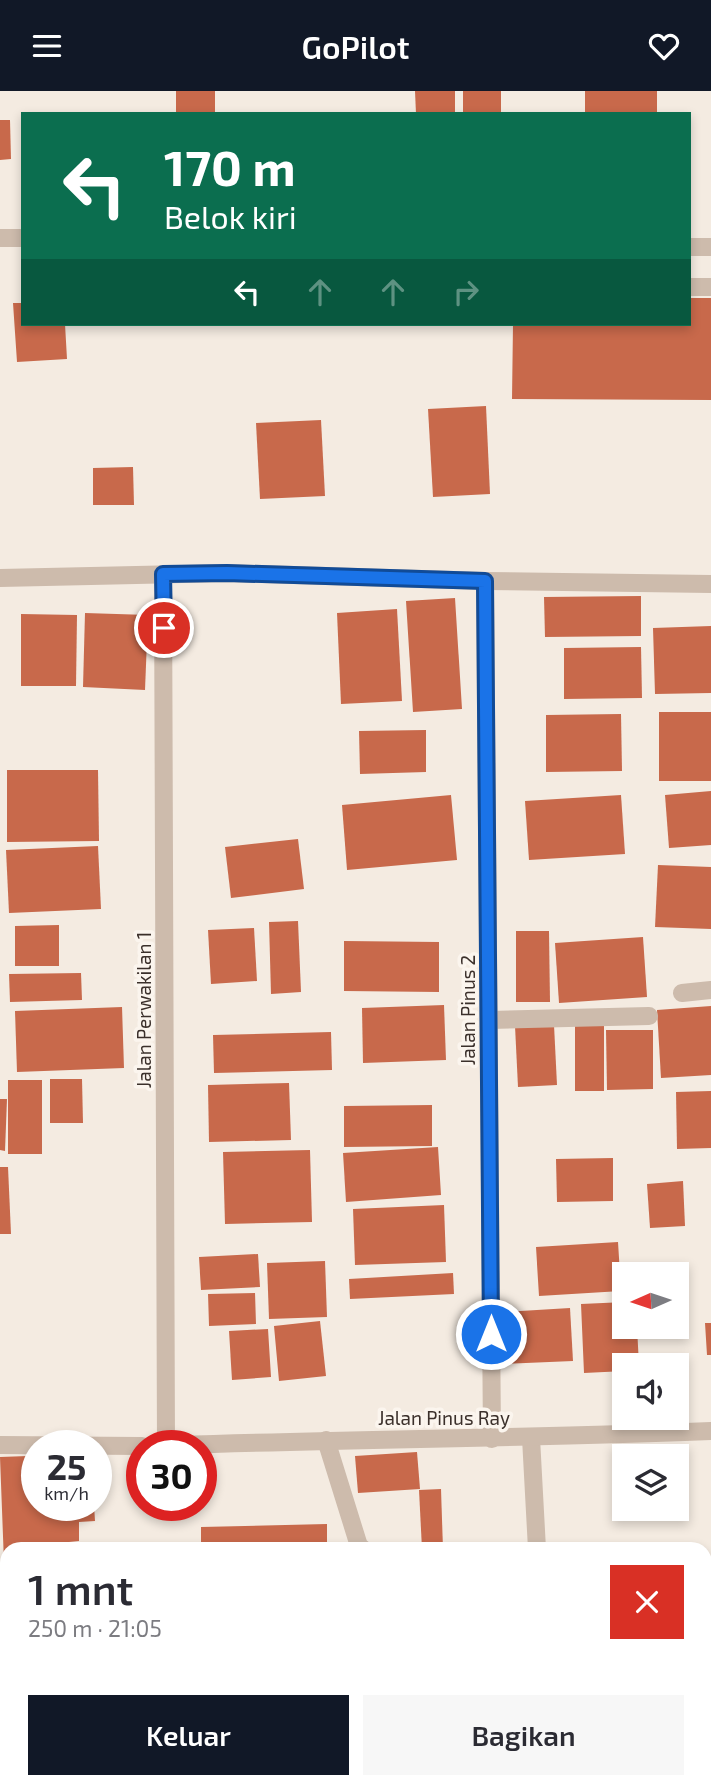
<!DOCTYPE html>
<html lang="id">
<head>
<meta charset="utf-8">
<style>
  body { margin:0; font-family:"Exo 2",sans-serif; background:#f7f7f7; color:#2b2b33; height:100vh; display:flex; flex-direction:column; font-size:26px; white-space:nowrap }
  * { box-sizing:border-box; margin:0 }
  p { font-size:23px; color:#7c7c81 }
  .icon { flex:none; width:38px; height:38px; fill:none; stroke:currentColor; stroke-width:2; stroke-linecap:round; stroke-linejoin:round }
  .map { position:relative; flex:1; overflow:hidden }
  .sheet { position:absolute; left:0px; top:1451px; width:712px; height:247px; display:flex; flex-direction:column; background:#fff; border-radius:21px 21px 0 0; box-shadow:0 4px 10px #0003 }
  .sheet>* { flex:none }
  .hud { position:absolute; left:21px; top:21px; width:670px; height:214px; border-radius:0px; box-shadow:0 4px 10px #0003; background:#0b6e4f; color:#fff; overflow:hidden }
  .needle { width:46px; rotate:267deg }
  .tools { position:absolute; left:612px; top:1171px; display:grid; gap:14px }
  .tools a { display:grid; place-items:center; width:77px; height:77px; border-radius:0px; background:#fff; box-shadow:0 4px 10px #0003; font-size:35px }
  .speed { position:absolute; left:21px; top:1339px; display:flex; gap:14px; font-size:35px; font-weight:700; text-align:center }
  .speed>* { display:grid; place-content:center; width:91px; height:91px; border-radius:50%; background:#fff; box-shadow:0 4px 10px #0003; line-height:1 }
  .speed small { font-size:18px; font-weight:400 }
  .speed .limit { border:10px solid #d22; background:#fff; color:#111 }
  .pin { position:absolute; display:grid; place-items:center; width:60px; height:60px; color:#fff; margin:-30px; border:4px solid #fff; border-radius:50%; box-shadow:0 2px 7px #0007 }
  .me { position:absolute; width:77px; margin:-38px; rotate:0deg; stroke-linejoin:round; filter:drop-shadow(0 0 5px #0008) }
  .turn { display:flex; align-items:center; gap:24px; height:147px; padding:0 28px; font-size:32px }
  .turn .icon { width:91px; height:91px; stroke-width:2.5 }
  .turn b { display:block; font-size:49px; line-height:60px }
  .lanes { display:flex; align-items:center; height:66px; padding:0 28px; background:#0003; justify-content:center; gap:35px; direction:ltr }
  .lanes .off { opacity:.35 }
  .round { display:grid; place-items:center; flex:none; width:74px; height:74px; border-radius:0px; background:#f7f7f7 }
  .overview { display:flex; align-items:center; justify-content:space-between; height:119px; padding:0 28px }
  h1 { font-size:42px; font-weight:600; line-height:52px }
  .action { display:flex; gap:14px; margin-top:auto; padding:14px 28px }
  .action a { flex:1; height:80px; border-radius:0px; background:#111827; color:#fff; font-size:28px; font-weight:600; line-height:80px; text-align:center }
  .action a+a { background:#f7f7f7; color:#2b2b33 }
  header { display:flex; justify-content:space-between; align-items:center; height:91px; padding:0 28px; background:#111827; color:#fff; font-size:32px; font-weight:600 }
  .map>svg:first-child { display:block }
</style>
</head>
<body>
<header><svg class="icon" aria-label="menu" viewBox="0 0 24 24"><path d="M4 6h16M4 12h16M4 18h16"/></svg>GoPilot<svg class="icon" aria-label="heart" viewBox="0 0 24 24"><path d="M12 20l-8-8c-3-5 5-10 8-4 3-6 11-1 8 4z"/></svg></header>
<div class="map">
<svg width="711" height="1696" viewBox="0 0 711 1696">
  <rect width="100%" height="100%" fill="#f4ebe1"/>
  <g fill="#c8694b">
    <rect x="176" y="0" width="39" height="23"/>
    <polygon points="415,0 455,0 455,23 416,23"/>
    <rect x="463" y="0" width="38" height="23"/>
    <rect x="585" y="0" width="72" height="23"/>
    <polygon points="0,29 10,29 11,68 0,69"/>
    <polygon points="690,207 711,207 711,309 512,308 513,233 690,233"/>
    <polygon points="13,212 23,212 23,233 65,233 67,268 17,271"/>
    <polygon points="486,315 490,403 433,406 428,318"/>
    <polygon points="321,329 325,405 260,408 256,332"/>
    <polygon points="133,376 134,414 93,414 93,377"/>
    <polygon points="641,505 641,545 545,546 544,506"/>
    <polygon points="455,507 462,618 413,621 406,510"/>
    <polygon points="397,518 402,610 341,613 337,522"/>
    <polygon points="85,522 148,524 145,599 83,596"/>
    <polygon points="21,523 77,524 76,595 21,595"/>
    <polygon points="711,535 711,602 655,603 653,537"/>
    <polygon points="641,556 642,607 564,608 564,557"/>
    <rect x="659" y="621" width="52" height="69"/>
    <polygon points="621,623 622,680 546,681 546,624"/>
    <polygon points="426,639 426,681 360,683 359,640"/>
    <polygon points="7,679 98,679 99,750 7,751"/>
    <polygon points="711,700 711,754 669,757 665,704"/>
    <polygon points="451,704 457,769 347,779 342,714"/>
    <polygon points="621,704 625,763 529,769 525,710"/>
    <polygon points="298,748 304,798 231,807 225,756"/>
    <polygon points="98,755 101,818 9,822 6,759"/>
    <polygon points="658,774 711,776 711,838 655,836"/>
    <polygon points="298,830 301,901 271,903 269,831"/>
    <polygon points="59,834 59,875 15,875 15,835"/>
    <polygon points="254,837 257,890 211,893 208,839"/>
    <polygon points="516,840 549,840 550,911 516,911"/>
    <polygon points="643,846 647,906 559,912 555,852"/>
    <polygon points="344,850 439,851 439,901 344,900"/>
    <polygon points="81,882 82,909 10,911 9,883"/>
    <polygon points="444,914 446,969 363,972 362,917"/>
    <polygon points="711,915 711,984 661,987 657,919"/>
    <polygon points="122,916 124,977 17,981 15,920"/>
    <rect x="575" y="933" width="29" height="67"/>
    <polygon points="554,934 557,994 518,996 515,935"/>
    <polygon points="606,939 653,939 653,998 607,999"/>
    <polygon points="331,941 332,979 214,982 213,944"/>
    <polygon points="50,988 82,988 83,1032 50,1032"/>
    <rect x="8" y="989" width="34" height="74"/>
    <polygon points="289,992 291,1049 209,1051 208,994"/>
    <polygon points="711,1000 711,1057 677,1058 676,1001"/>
    <polygon points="0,1008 7,1008 5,1060 0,1059"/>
    <polygon points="432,1014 432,1055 344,1056 344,1015"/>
    <polygon points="438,1056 441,1104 346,1111 343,1062"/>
    <polygon points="310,1059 312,1131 225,1133 223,1061"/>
    <polygon points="613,1067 613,1110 557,1111 556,1068"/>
    <polygon points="0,1076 8,1076 11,1143 0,1143"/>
    <polygon points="683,1090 685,1135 650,1137 647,1093"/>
    <polygon points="444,1114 446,1171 355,1174 353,1118"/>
    <polygon points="618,1151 621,1200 539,1205 536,1156"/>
    <polygon points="258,1163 260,1196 201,1199 199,1166"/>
    <polygon points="325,1170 327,1226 269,1228 267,1172"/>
    <polygon points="453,1182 454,1203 350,1208 349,1188"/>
    <polygon points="255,1202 256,1233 209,1235 208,1203"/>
    <polygon points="625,1211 625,1236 637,1236 639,1274 625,1274 625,1280 584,1282 581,1213"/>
    <polygon points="570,1217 573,1270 505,1273 502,1221"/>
    <polygon points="320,1230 326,1285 279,1290 274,1235"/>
    <polygon points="705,1232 711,1232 711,1264 707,1264"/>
    <polygon points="268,1238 271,1286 232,1289 229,1240"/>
    <polygon points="417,1361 420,1398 358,1402 355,1365"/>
    <polygon points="28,1365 29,1375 37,1375 37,1414 94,1414 95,1430 79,1431 79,1450 69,1451 70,1458 7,1458 7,1498 5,1498 0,1366"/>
    <polygon points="441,1398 443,1458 422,1458 419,1399"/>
    <polygon points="327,1433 327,1458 201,1458 201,1436"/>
    <polygon points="0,1683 7,1683 7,1690 29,1690 29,1696 0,1696"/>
    <rect x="105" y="1690" width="60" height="6"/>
    <rect x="263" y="1690" width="72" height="6"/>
    <rect x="377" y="1690" width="31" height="6"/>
    <polygon points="416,1690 449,1690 450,1696 416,1696"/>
    <rect x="458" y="1690" width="26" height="6"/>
  </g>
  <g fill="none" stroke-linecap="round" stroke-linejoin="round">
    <g stroke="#cdbbac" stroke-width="18">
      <polyline points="690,196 711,196"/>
      <polyline points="682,902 711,899"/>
      <polyline points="326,1349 359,1455 363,1458"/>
    </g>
    <g stroke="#cdbbac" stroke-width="18">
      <polyline points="0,147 23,147"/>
      <polyline points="690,156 711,156"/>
      <polyline points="163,483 166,1354"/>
      <polyline points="0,487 227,482 485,490 711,493"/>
      <polyline points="485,490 492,1348"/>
      <polyline points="490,929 649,925"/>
      <polyline points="531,1347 537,1458"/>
      <polyline points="0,1354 142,1355"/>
      <path d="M178,1354C356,1348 533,1347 711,1340"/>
      <polyline points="705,1644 711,1644"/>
      <polyline points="0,1657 7,1657"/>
    </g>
  </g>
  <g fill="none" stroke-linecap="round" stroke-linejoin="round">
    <g stroke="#114b97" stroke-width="18">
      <polyline id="route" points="164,537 163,483 227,482 485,490 491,1243"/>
    </g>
    <use href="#route" stroke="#1a73e8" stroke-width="12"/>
  </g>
  <g text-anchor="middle" stroke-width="7" stroke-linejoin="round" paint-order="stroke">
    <g font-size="19" fill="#3b302b" stroke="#fbf5ee">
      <text transform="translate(144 919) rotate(-90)" y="7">Jalan Perwakilan 1</text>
      <text transform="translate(468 919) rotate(-90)" y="7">Jalan Pinus 2</text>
      <text x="444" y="1334">Jalan Pinus Ray</text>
    </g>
  </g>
</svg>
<div class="tools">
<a><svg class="needle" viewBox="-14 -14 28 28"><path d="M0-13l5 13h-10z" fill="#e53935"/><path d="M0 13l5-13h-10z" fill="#7c7c81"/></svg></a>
<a><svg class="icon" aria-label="sound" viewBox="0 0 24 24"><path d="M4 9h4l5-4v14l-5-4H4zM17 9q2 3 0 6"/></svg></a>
<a><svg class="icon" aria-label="layers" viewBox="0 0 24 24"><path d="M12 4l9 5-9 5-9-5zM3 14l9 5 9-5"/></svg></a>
</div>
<div class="speed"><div>25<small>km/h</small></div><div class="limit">30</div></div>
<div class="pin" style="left:164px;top:537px;background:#d93025"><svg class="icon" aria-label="arrive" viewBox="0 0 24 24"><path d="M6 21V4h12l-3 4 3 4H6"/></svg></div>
<svg class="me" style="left:491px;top:1243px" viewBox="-20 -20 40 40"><circle r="17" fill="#1a73e8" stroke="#fff" stroke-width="3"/><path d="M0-11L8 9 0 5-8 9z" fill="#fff"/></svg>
<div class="hud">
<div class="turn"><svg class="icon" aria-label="left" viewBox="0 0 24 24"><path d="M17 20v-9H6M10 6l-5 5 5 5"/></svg><div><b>170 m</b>Belok kiri</div></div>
<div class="lanes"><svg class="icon" aria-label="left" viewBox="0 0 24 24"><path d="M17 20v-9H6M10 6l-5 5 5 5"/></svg><svg class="icon off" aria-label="ahead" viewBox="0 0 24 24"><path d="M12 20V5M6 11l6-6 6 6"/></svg><svg class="icon off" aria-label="ahead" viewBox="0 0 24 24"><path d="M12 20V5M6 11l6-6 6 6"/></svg><svg class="icon off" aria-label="right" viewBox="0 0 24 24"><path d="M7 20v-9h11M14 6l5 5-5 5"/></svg></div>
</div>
<section class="sheet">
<div class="overview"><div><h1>1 mnt</h1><p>250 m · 21:05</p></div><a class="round" style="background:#d93025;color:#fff"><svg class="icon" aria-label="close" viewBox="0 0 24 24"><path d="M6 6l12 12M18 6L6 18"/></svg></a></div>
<div class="action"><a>Keluar</a><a>Bagikan</a></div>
</section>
</div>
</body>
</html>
